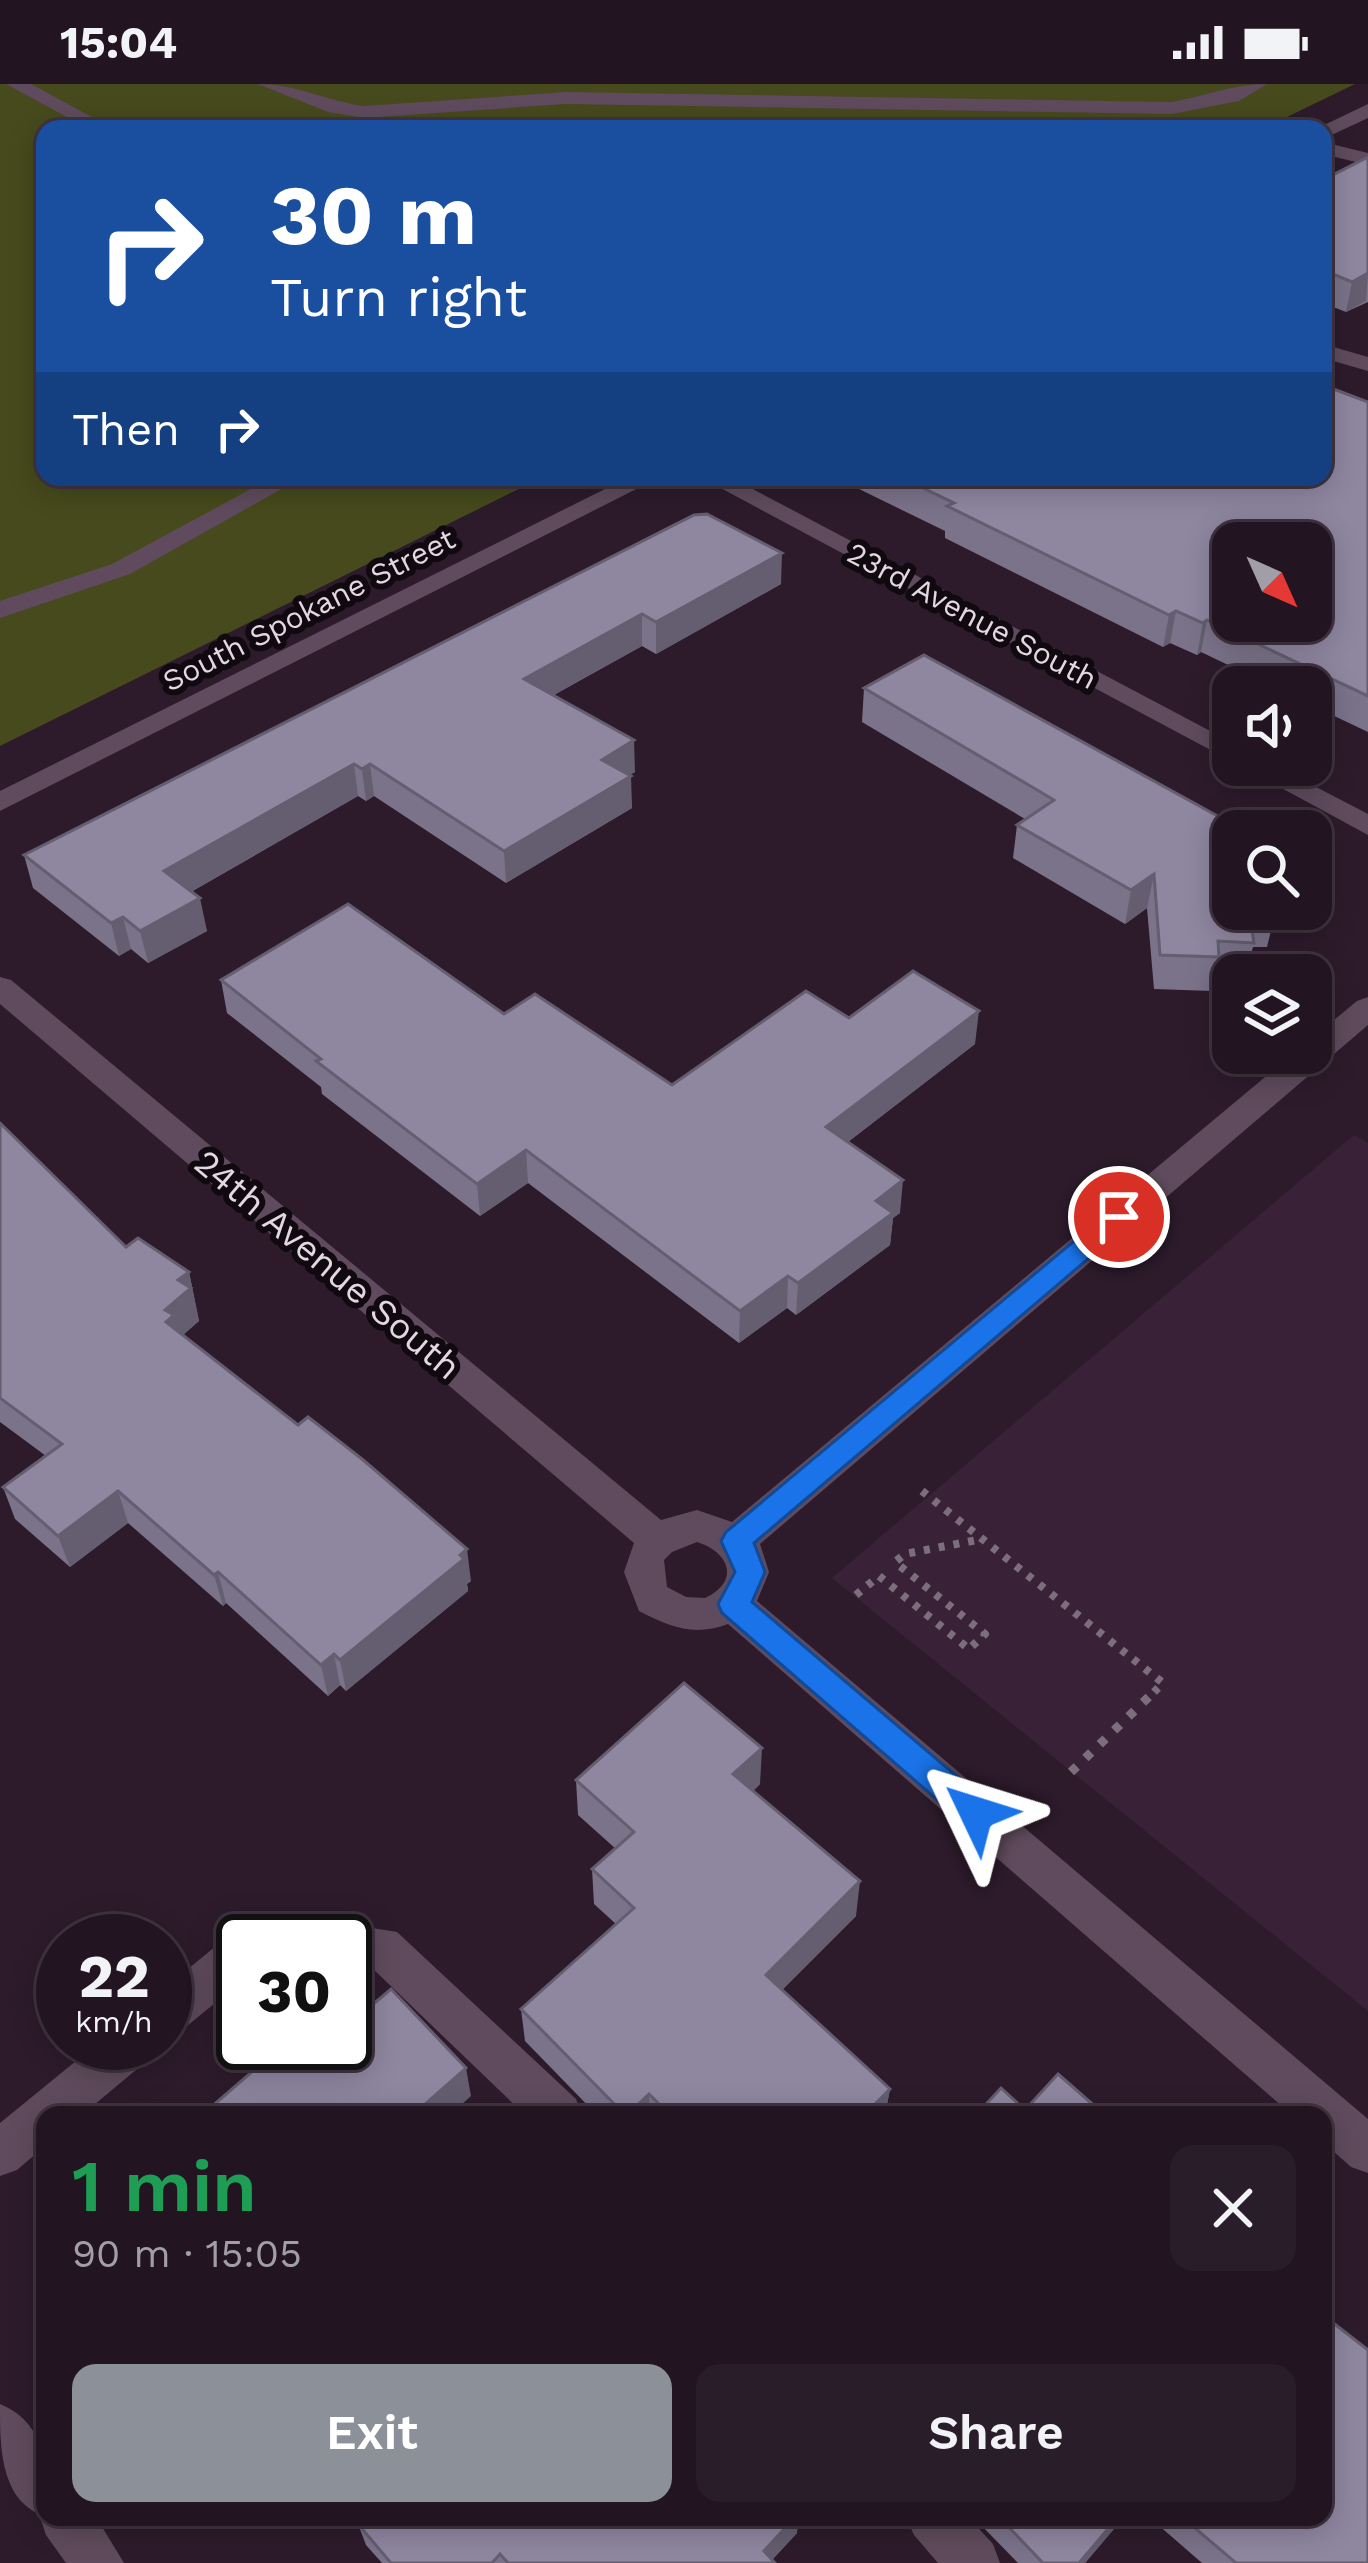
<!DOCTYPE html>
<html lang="en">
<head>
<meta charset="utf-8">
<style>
  body { margin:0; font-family:"Work Sans",sans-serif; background:#2a1d2a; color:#f1f3f6; height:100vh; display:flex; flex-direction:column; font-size:45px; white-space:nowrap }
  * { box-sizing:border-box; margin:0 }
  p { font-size:39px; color:#a29ea5 }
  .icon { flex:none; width:66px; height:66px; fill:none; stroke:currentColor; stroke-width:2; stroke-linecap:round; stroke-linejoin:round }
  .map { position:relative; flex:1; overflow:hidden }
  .panel { position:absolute; left:36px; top:2022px; width:1296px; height:420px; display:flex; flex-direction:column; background:#221421; border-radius:24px; box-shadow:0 6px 30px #0003,0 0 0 3px #3f333f }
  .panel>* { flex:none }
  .banner { position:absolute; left:36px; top:36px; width:1296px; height:366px; border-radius:24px; box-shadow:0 6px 30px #0003,0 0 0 3px #3f333f; background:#1a4fa0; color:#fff; overflow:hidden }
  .needle { width:78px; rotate:135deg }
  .tools { position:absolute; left:1212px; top:438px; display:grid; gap:24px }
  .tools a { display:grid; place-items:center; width:120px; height:120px; border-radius:24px; background:#221421; box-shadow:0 6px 30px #0003,0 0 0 3px #3f333f; font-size:60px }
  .speed { position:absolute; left:36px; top:1830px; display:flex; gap:24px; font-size:60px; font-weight:700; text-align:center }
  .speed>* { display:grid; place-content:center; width:156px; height:156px; border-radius:50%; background:#221421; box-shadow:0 6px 30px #0003,0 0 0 3px #3f333f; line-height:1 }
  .speed small { font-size:30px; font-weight:400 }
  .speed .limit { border:6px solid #111; border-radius:18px; background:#fff; color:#111 }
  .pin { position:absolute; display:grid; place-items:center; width:102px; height:102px; color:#fff; margin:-51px; border:6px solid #fff; border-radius:50%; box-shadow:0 3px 12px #0007 }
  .me { position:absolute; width:132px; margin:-66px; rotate:311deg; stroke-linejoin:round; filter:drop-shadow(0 0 9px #0008) }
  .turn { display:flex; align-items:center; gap:42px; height:252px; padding:0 36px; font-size:54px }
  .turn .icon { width:156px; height:156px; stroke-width:2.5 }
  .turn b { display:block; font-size:84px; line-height:102px }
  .then { display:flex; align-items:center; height:114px; padding:0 36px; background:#0003; gap:24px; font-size:45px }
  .round { display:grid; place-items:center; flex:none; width:126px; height:126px; border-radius:24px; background:#2a1d2a }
  .overview { display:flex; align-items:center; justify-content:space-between; height:204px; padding:0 36px }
  h1 { font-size:72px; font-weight:600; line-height:90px; color:#1e9e55 }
  .cta { display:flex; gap:24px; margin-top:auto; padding:24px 36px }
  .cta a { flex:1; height:138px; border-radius:24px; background:#8c9099; color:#fff; font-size:48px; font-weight:600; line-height:138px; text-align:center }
  .cta a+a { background:#2a1d2a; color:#f1f3f6 }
  .status { display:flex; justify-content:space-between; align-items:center; height:84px; padding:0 60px; background:#221421; direction:ltr }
  .status svg { height:33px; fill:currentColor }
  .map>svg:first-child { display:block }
</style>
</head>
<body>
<div class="status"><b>15:04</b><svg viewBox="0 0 49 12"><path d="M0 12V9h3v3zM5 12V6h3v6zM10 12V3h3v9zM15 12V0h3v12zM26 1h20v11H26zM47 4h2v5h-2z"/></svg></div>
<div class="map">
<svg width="1368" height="2479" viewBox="0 0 1368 2479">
  <rect width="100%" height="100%" fill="#2d1b2c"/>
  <polygon fill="#392238" points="1354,1051 1368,1059 1368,1927 832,1494"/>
  <polygon fill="#464a1c" points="0,0 1355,0 1262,45 45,45 45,393 543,393 0,662"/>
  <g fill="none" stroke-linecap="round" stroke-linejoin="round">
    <g stroke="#7d6e7c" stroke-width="8" stroke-dasharray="6 9" stroke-linecap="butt">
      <polyline points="922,1407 1163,1599 1154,1608"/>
      <polyline points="856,1511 879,1492 969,1565 985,1550 895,1478 905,1470 982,1455"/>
    </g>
    <polyline stroke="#7d6e7c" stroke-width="9" stroke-dasharray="8 12" stroke-linecap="butt" points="1071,1688 1157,1605"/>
    <g fill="#5f4b5d" fill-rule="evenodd">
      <polygon points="6,0 31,0 114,45 89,45"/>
      <path d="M258,0C296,0 327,17 364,22L566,8L1172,18C1204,12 1235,0 1267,0L1239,17L1172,30L566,20L364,34L328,28Z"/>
      <polygon points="1368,20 1368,34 1323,55 1323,45 1316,45"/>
      <polygon points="1323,58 1368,69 1368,81 1323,70"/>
      <polygon points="1323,260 1368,273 1368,287 1323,274"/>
      <polygon points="273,393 303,393 130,490 0,534 0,517 112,480"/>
      <polygon points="629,393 660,393 0,727 0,707"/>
      <polygon points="700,393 730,393 1233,659 1233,678"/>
      <polygon points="1239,681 1274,681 1368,730 1368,751"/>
      <path d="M0,893L11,896L661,1436L697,1426L732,1438L1294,969H1311V955L1357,917L1368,913V941L760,1460L769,1488L757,1517L1368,2035V2089L1351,2083L1323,2058V2031H1292L728,1540C694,1553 670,1543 639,1527L624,1488L634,1459L0,920ZM697,1458C729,1468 741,1497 705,1514L686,1513L667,1503L664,1476L672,1468Z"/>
      <polygon points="267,1827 397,1848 576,2015 582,2031 525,2031 370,1882 345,1879 345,1857 243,1857 243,1896 181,1947 165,1954 165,1904 251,1833"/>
      <polygon points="98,1959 156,1959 149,1975 82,2031 45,2031 45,2062 17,2086 0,2092 0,2039"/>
      <path d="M0,2320C50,2341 45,2387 45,2433H96L124,2479H66L46,2451L39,2430C0,2412 0,2361 0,2320Z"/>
      <polygon points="906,2433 968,2433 993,2460 1000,2479 938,2479 914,2451"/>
    </g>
  </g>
  <g fill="#7b738a">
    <polygon points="1368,73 1368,218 1346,228 1323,219 1323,96"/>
    <polygon points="1368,318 1368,648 1311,621 1311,603 1274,603 1201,568 1197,571 1170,559 1163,563 945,454 945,447 857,404 857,399 846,393 1323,393"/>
    <polygon points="694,431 781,500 656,570 642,562 554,611 635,688 629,691 632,724 506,799 374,712 366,717 358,712 191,808 207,847 148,879 131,865 119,872 33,804 24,771"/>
    <polygon points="864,604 1275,830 1267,863 1253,863 1246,891 1215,891 1212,907 1154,905 1147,824 1125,840 1013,774 1017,741 1025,735 862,638"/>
    <polygon points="221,896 504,930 672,1001 849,934 975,960 848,1058 900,1129 893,1134 890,1161 796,1231 787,1224 739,1259 528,1099 480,1132 322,1010 321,1003 227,929"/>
    <polygon points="0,1039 126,1163 189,1188 199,1237 183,1251 471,1497 467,1500 468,1507 346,1607 340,1601 328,1612 226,1519 223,1522 128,1439 70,1483 15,1435 3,1403 46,1372 0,1338"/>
    <polygon points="576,1696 760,1700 753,1707 856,1832 782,1906 890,2005 885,2031 597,2031 525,1957 521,1925 616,1840 594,1820 592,1785 616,1765 578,1731"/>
    <polygon points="981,2433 1124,2433 1085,2479 1018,2479 979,2439"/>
    <polygon points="1149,2433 1323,2433 1368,2479 1202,2479"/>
    <polygon points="358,2440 797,2449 772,2476 775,2479 382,2479 366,2461"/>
  </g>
  <g fill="#645e70">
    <polygon points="1368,189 1366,217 1346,228 1352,198"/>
    <polygon points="782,469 781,500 656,570 656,538"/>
    <polygon points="1176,527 1170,559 1163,563 1169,531"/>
    <polygon points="642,530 642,562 526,626 524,595"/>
    <polygon points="1207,536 1201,568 1197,571 1203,539"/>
    <polygon points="634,656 635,688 603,708 602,676"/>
    <polygon points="354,680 358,712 171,819 164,787"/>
    <polygon points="370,680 374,712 366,717 362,685"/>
    <polygon points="631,692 632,724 506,799 504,767"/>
    <polygon points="1154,790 1147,824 1125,840 1131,806"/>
    <polygon points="200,814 207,847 148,879 140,847"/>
    <polygon points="123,833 131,865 119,872 111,839"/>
    <polygon points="979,927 975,960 824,1076 826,1043"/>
    <polygon points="526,1066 528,1099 480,1132 477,1100"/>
    <polygon points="903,1096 900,1129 893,1134 890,1161 796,1231 798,1199 876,1117"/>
    <polygon points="189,1188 199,1237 180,1253 166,1238 165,1226 178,1196"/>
    <polygon points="788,1192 787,1224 739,1259 740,1227"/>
    <polygon points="118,1407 128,1439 70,1483 58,1452"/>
    <polygon points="467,1465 471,1497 467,1500 468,1507 346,1607 340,1576"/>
    <polygon points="218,1488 226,1519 223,1522 214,1491"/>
    <polygon points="334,1570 340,1601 328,1612 321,1581"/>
    <polygon points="762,1664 760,1700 732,1726 733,1690"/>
    <polygon points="860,1797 856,1832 764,1924 766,1891"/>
    <polygon points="466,1984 471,2012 450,2031 416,2031 415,2029"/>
    <polygon points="890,2005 885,2031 864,2031"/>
    <polygon points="649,2010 650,2031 627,2031"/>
    <polygon points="795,2433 799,2433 797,2449 769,2479 764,2467"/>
    <polygon points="1118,2433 1124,2433 1085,2479 1079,2479"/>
  </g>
  <g fill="#8f86a0" stroke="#645e70" stroke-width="3" fill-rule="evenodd">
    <polygon points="1368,73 1368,189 1352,198 1323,186 1323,96"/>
    <path d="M1323,301L1368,318V612L1207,536L1203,539L1176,527L1169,531L947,422L954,419L900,393H1323ZM1233,459H1311V537H1233Z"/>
    <polygon points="707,430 782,469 656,538 642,530 524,595 634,656 602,676 631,692 504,767 370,680 362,685 354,680 164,787 200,814 140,847 123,833 111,839 24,771 694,431"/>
    <polygon points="924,571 1245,747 1233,747 1233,825 1274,825 1275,830 1249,828 1254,859 1218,857 1219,873 1160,871 1154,790 1131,806 1017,741 1054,716 864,604"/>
    <polygon points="348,820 504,930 535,910 672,1001 806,907 849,934 913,887 979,927 826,1043 903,1096 876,1117 893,1129 798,1199 788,1192 740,1227 526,1066 477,1100 316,977 321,975 221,896"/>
    <polygon points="0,1039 126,1163 138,1154 189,1188 178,1196 191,1204 165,1226 174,1231 166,1238 298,1341 308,1333 362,1375 467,1465 460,1471 464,1475 340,1576 334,1570 321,1581 218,1488 214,1491 118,1407 58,1452 3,1403 62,1360 0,1314"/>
    <polygon points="684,1599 762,1664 733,1690 860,1797 766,1891 890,2005 864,2031 670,2031 649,2010 627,2031 625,2031 521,1925 634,1824 592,1785 634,1748 576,1696"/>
    <polygon points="391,1905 466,1984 415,2029 417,2031 202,2031 285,1959 288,1959 306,1978 328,1959 345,1959 345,1944"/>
    <polygon points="1058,1990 1105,2031 976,2031 1001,2004 1025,2026"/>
    <polygon points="1323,2231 1368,2266 1368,2479 1236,2479 1182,2433 1323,2433"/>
    <polygon points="365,2433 795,2433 764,2467 775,2479 508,2479 500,2470 492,2479 391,2479 358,2440"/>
    <polygon points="999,2433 1118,2433 1079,2479 1043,2479"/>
  </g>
  <polygon fill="#1a73e8" stroke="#114b97" stroke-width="3" points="1119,1124 1132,1133 1129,1140 754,1459 765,1488 752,1518 987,1718 992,1729 987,1739 976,1743 964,1739 722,1529 718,1520 735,1488 721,1457 726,1448 1110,1127"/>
  <g text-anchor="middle" stroke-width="12" stroke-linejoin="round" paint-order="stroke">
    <g font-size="30" fill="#e4d7e2" stroke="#100910">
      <text transform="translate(309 526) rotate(-27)" y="10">South Spokane Street</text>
      <text transform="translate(972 532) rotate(28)" y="10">23rd Avenue South</text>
    </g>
    <g font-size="36" fill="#e4d7e2" stroke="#100910">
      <text transform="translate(328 1180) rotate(40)" y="13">24th Avenue South</text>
    </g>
  </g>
</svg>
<div class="tools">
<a><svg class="needle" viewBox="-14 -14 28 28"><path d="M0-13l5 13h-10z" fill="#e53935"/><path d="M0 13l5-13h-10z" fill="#a29ea5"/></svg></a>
<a><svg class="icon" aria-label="sound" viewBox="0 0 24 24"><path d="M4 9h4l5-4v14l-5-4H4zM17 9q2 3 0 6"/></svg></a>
<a><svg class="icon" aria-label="search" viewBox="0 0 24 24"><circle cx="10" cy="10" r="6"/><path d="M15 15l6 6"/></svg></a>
<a><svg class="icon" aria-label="layers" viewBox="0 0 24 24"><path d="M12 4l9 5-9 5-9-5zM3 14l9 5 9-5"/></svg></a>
</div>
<div class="speed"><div>22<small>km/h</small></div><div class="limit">30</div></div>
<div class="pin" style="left:1119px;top:1133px;background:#d93025"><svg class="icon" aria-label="arrive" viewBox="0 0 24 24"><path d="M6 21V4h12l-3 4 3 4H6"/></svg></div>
<svg class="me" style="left:976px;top:1729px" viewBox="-20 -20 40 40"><path d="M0-17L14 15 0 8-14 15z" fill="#1a73e8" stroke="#fff" stroke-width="4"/></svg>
<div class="banner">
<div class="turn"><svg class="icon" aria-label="right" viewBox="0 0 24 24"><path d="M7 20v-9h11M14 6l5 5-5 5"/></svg><div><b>30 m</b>Turn right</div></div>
<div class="then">Then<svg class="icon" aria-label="right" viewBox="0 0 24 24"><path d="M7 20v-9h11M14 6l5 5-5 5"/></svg></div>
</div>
<section class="panel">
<div class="overview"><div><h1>1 min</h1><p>90 m · 15:05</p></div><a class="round"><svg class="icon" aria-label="close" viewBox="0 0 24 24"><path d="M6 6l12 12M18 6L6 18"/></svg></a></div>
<div class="cta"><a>Exit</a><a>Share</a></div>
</section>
</div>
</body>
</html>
